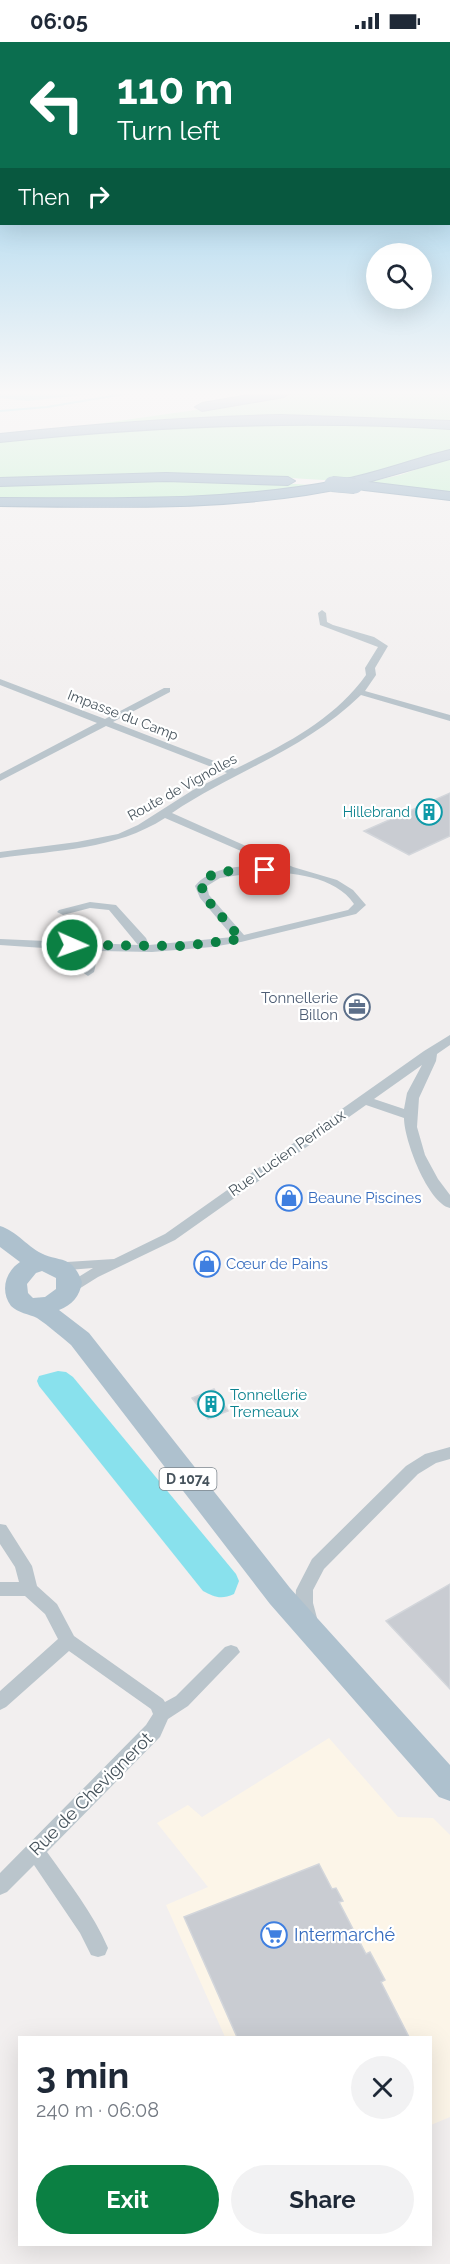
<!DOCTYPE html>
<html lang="en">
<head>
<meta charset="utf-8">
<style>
  body { margin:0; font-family:Raleway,sans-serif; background:#f2f2f3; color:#1f2937; height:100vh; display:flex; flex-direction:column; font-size:22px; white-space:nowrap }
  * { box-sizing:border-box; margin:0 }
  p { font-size:20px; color:#747a83 }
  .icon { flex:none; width:33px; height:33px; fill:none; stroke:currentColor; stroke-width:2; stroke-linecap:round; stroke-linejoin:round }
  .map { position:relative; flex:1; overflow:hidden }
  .drawer { position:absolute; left:18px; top:1994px; width:414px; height:210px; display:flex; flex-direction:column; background:#fff; border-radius:0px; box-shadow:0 6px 24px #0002 }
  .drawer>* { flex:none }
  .top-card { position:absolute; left:0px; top:0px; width:450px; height:183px; box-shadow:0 6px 24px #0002; background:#0b6e4f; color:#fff; overflow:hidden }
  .controls { position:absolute; left:366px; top:201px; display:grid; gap:12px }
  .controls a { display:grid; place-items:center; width:66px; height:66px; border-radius:50%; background:#fff; box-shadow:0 6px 24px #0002; font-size:30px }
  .pin { position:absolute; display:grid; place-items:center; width:51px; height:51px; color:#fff; margin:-26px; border-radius:12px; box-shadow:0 3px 9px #0006 }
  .me { position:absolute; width:66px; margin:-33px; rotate:92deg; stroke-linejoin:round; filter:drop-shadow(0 0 4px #0008) }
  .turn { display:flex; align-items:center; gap:21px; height:126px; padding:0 18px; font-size:27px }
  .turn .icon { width:78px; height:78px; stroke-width:2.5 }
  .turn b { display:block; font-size:42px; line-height:51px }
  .then { display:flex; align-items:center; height:57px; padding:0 18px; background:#0003; gap:12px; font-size:22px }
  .round { display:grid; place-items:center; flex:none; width:63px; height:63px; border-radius:32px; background:#f2f2f3 }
  .head { display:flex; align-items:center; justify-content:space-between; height:102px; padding:0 18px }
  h1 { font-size:36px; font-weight:700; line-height:45px }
  .action { display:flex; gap:12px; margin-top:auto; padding:12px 18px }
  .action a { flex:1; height:69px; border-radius:36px; background:#0b8043; color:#fff; font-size:24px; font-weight:700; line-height:69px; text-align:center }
  .action a+a { background:#f2f2f3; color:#1f2937 }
  .status { display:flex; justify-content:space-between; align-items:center; height:42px; padding:0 30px; background:#fff; direction:ltr }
  .status svg { height:16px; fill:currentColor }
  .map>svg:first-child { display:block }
</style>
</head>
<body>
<div class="status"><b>06:05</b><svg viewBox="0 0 49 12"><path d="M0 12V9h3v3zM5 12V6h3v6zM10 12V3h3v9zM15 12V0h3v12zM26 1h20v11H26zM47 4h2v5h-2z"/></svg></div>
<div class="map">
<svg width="450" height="2222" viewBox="0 0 450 2222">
  <rect width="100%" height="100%" fill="#f2efef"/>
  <polygon fill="#fcf5e8" points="329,1696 398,1775 433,1776 450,1793 450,2075 431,2083 430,1995 225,1995 166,1863 208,1845 157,1781 188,1763 202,1775"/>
  <g fill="#bdf0cc">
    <polygon points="297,351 450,351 450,380 313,374 97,382 231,363"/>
    <polygon points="319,380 450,386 450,410 341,439 290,436 0,437 0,400 106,388"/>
    <polygon points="450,416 450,451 364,441 400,433"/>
    <polygon points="124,438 267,440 324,444 193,458 0,458 0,442"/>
  </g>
  <g fill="#89e1ed">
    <polygon points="0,351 102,351 27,359 0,356"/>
    <path d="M58,1329L66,1330L73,1335L236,1532L239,1539L234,1552C221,1558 214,1555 203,1549L39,1344L37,1339L39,1334Z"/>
  </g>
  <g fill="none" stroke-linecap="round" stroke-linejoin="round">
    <polyline stroke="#89e1ed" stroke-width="2" points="0,369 47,365 130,351"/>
  </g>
  <g fill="#c9ccd2" stroke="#d3d6db" stroke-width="1.5">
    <polygon points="450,751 450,794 409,813 364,789"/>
    <polygon points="214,1347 228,1369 208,1377 192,1356"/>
    <polygon points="450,1542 450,1647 386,1579"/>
    <polygon points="319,1822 332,1847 336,1846 343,1859 339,1860 366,1912 370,1910 385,1938 381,1940 409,1995 237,1995 184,1875"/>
  </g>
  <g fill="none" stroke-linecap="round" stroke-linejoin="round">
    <g stroke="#7191aa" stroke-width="2">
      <g id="highway">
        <polygon points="261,351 290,351 284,355 202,369 195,365 202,361"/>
        <path d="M281,373L450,379V387C299,378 150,384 0,400V392C94,382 187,375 281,373Z"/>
        <path d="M450,408V417L368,440L450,450V458L364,448L359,447L358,443C241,470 119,465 0,464V456C113,456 229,460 340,438C378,431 413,417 450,408Z"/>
        <polygon points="166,431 288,435 295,439 288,443 166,439 0,444 0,436"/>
      </g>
    </g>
    <g fill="#bac5cc" fill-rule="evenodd">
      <path d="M322,568L326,571L327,580L333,583L374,595L388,604L375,626L376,633L365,649L450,673V679L361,653C303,709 236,728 172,771L293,825L337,838L353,848L366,863L356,872L241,900L212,905L152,910L99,909L94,930L88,934L82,930L87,909L0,903V897L138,903L109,868L90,866L63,873L57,870L59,868L90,860L116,863L146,896L149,903L233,895L200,856L195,844C212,823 248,824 273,823L165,776C115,808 57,808 0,816V810L77,800L118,792L138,783L193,748L227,731L106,684L0,739V732L97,681L0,643V637L105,677L164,646H170V650L113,680L235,727C284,703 334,678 366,633L365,626L378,605L320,583L318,571ZM260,830C290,830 336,834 354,862L348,868L244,893L209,853L207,844L220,836Z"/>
      <path d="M450,993V1003L437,1012L436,1019L419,1056L417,1085L425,1113L438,1137L450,1153V1166C428,1161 404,1098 404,1076L366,1063L175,1198L98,1235L74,1250H64L62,1247L64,1244L93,1226L56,1229L51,1227L49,1224L51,1221L114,1217L165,1192L424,1009ZM422,1023L407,1051L404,1067L374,1057Z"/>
      <polygon points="450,1405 450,1417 436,1421 418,1432 324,1527 313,1548 313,1561 317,1576 314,1581 308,1583 302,1581 295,1561 296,1548 312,1517 406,1424 425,1412"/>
      <path d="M0,1482L6,1483L32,1524L37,1544L57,1562L74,1594L163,1657L165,1660L176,1654L225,1605L231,1603L237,1605L240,1610L188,1664L168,1677L160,1695L47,1810C69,1841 93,1871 108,1906L105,1913L98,1915L91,1913L80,1891L34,1823L7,1850L0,1853V1831L146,1683L153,1672L151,1667L69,1609L6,1665L0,1668V1649L58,1597L45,1572L25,1554H0V1540H19L15,1525L0,1502Z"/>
    </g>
    <path fill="#aec1ce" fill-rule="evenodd" d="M0,1184C17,1189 28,1206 45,1213C54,1217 64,1216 72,1223C77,1228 80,1234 82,1240C80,1254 72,1263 59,1268L89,1291L290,1546L450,1723V1759L439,1755L270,1562L71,1303C60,1294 49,1284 37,1276C29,1272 18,1271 11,1264C0,1249 5,1230 20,1220L0,1205ZM42,1229L56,1236V1247L45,1255L33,1256L28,1251L27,1242L36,1231Z"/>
    <use href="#highway" fill="#86a6bf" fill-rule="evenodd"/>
    <g stroke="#7191aa" stroke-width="16" stroke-linecap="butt">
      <polyline id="highway-bridge" points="332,442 355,444"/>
    </g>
    <use href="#highway-bridge" stroke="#86a6bf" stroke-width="15"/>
  </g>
  <linearGradient id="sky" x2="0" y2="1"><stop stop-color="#82c6ea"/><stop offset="0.53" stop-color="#f9f8f8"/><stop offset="1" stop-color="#f9f8f8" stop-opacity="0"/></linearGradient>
  <rect width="450" height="662" fill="url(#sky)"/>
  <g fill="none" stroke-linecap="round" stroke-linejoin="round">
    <path stroke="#0b8043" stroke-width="10" stroke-dasharray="0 18" d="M72,903L184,904L241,897L204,854L201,841C214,825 247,829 265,828"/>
  </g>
  <defs>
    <g id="building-ring" transform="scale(1.35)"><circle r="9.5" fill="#fff" stroke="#0f9aa8" stroke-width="1.5"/><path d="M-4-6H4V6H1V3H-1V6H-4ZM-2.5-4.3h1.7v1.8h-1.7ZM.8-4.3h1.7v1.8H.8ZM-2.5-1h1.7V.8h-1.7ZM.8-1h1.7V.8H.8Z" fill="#0f9aa8"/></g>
    <g id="office-ring" transform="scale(1.35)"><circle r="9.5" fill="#fff" stroke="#5c6f8a" stroke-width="1.5"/><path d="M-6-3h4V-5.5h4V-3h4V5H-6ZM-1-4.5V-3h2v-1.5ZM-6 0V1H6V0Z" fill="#5c6f8a"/></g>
    <g id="shop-ring" transform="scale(1.35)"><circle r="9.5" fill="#fff" stroke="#3f7fe0" stroke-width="1.5"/><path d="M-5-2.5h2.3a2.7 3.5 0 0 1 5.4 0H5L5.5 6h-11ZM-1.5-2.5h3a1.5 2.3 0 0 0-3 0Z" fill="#3f7fe0"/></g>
    <g id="supermarket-ring" transform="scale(1.35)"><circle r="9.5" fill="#fff" stroke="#3f7fe0" stroke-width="1.5"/><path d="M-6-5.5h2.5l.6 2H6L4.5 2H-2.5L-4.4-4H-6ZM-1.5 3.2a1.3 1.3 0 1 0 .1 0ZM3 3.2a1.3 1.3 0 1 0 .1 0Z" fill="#3f7fe0"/></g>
  </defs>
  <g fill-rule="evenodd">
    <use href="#building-ring" x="429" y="770"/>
    <use href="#office-ring" x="357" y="965"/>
    <use href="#shop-ring" x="289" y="1156"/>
    <use href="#shop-ring" x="207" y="1222"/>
    <use href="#building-ring" x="211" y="1362"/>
    <use href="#supermarket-ring" x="274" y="1893"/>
  </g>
  <g text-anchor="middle" stroke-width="4.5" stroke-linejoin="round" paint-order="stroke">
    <g font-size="14" fill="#47545d" stroke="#fff">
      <text transform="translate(123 673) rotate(21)" y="5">Impasse du Camp</text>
      <text transform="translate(182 745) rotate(-29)" y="5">Route de Vignolles</text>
    </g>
    <g font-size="14" fill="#0d838f" stroke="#fff" text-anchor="end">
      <text x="410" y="775">Hillebrand</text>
    </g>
    <rect fill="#fff" stroke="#7e878e" stroke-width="1.5" x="159.5" y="1426" width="57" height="22" rx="4.5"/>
    <g font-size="14" font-weight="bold" fill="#47545d">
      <text x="188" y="1442">D 1074</text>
    </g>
    <g font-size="15" fill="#4e5e75" stroke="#fff" text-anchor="end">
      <text x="338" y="961">Tonnellerie<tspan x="338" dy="17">Billon</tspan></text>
    </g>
    <g font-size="15" fill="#47545d" stroke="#fff">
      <text transform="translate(287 1111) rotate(-35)" y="5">Rue Lucien Perriaux</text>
    </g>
    <g font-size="15" fill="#366cbe" stroke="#fff" text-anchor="start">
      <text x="308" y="1161">Beaune Piscines</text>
      <text x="226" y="1227">Cœur de Pains</text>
    </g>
    <g font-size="15" fill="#0d838f" stroke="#fff" text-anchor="start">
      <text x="230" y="1358">Tonnellerie<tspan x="230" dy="17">Tremeaux</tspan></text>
    </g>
    <g font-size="18" fill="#47545d" stroke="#fff">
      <text transform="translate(91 1752) rotate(-45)" y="6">Rue de Chevignerot</text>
    </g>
    <g font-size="18" fill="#366cbe" stroke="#fff" text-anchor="start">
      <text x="294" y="1899">Intermarché</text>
    </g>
  </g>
</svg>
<div class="controls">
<a><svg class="icon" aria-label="search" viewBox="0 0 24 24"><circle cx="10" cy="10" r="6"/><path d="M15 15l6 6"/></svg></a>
</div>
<div class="pin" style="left:265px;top:828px;background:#d93025"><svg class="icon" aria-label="arrive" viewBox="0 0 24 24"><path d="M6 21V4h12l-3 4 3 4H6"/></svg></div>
<svg class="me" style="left:72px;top:903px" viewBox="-20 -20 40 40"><circle r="17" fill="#0b8043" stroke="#fff" stroke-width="3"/><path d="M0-11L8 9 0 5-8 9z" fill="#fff"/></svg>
<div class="top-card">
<div class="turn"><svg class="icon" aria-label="left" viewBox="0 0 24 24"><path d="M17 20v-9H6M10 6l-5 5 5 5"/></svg><div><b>110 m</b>Turn left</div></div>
<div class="then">Then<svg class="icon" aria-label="right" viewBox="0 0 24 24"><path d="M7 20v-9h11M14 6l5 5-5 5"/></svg></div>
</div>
<section class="drawer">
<div class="head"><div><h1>3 min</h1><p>240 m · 06:08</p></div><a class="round"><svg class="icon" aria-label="close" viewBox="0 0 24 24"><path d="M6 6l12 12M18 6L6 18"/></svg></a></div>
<div class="action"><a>Exit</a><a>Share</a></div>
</section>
</div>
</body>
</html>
